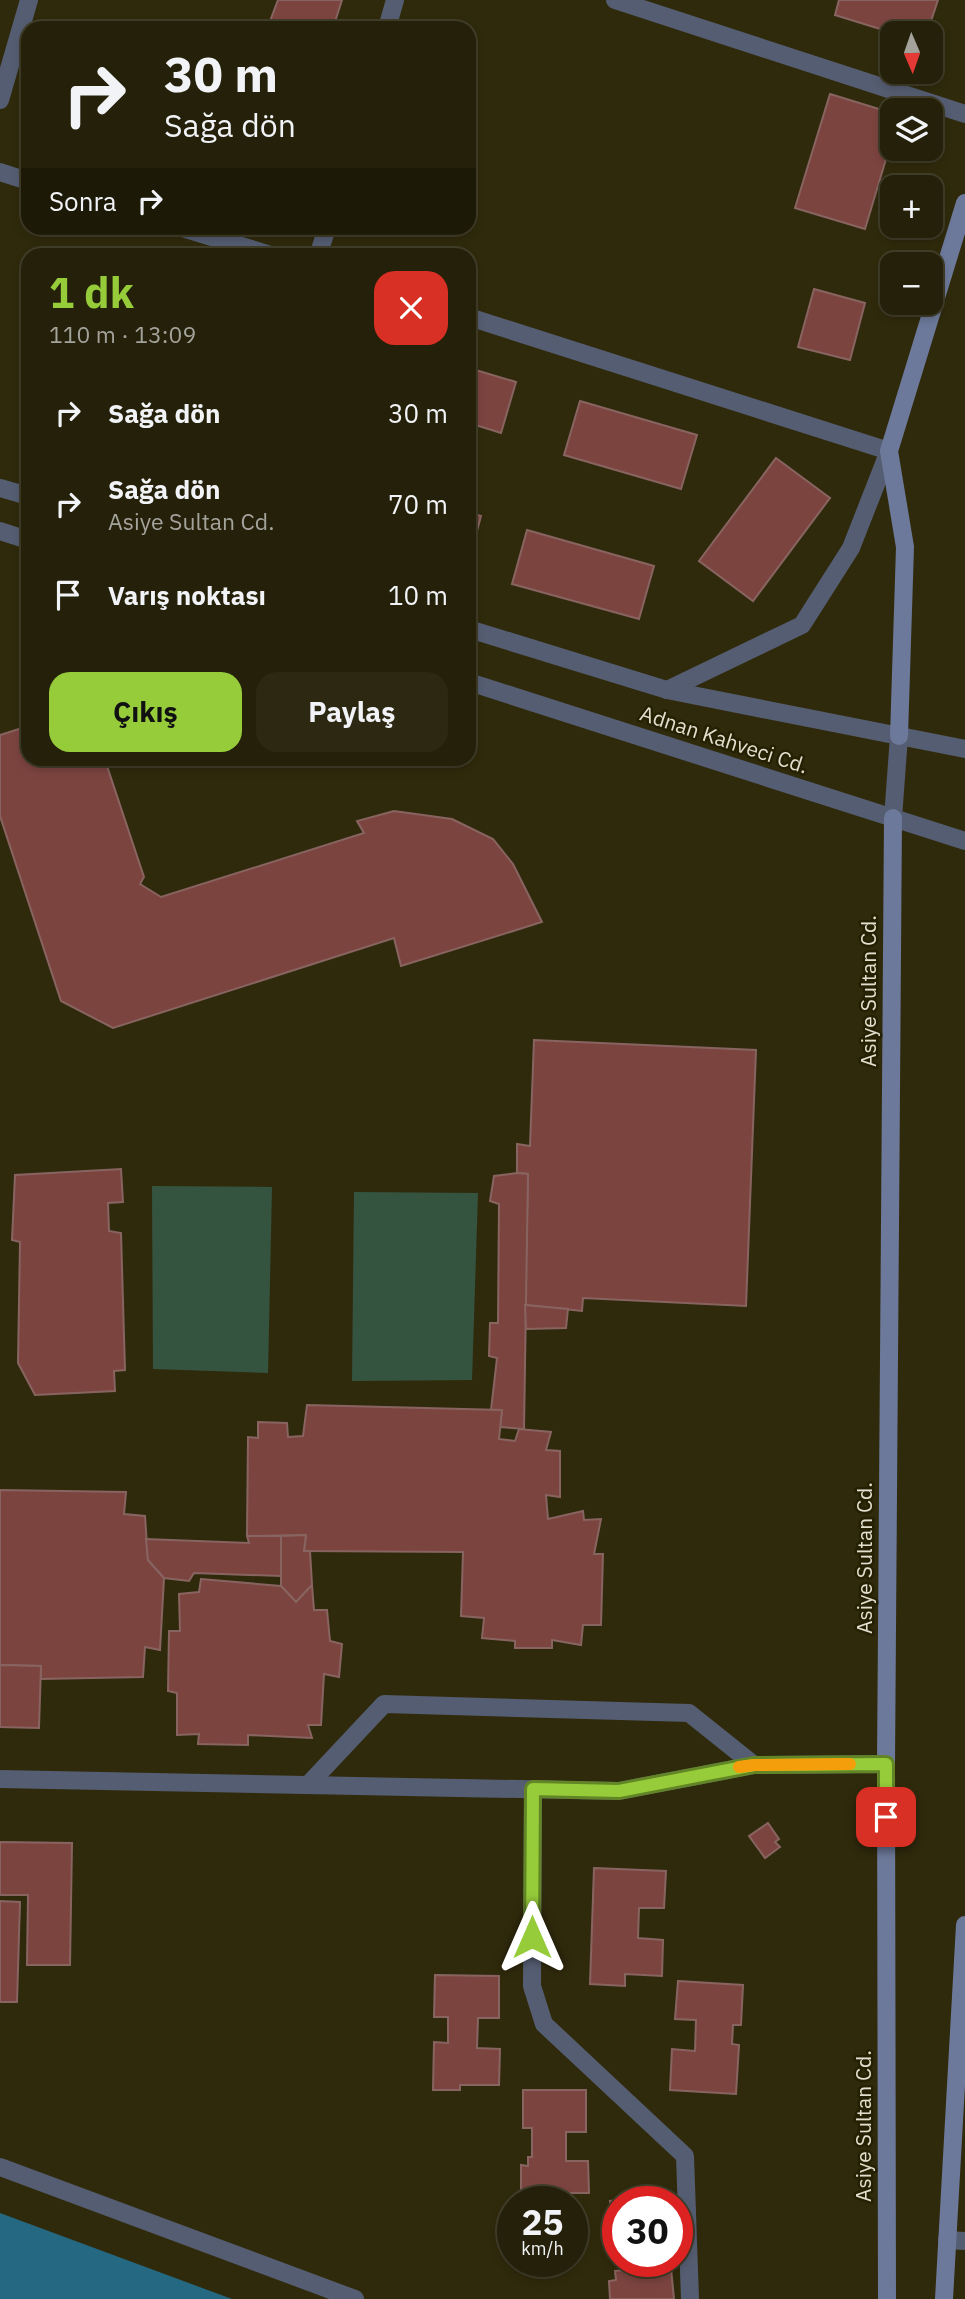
<!DOCTYPE html>
<html lang="tr">
<head>
<meta charset="utf-8">
<style>
  body { margin:0; font-family:"IBM Plex Sans",sans-serif; background:#2c2812; color:#f1f3f6; height:100vh; display:flex; flex-direction:column; font-size:26px; white-space:nowrap }
  * { box-sizing:border-box; margin:0 }
  p { font-size:23px; color:#a3a39c }
  .icon { flex:none; width:38px; height:38px; fill:none; stroke:currentColor; stroke-width:2; stroke-linecap:round; stroke-linejoin:round }
  .map { position:relative; flex:1; overflow:hidden }
  .side { position:absolute; left:21px; top:248px; width:455px; height:518px; display:flex; flex-direction:column; background:#242009; border-radius:21px; box-shadow:0 4px 10px #0003,0 0 0 2px #413e2a }
  .side>* { flex:none }
  .top-card { position:absolute; left:21px; top:21px; width:455px; height:214px; border-radius:21px; box-shadow:0 4px 10px #0003,0 0 0 2px #413e2a; background:#242009; color:#f1f3f6; overflow:hidden }
  .needle { width:46px; rotate:178deg }
  .buttons { position:absolute; left:880px; top:21px; display:grid; gap:14px }
  .buttons a { display:grid; place-items:center; width:63px; height:63px; border-radius:14px; background:#242009; box-shadow:0 4px 10px #0003,0 0 0 2px #413e2a; font-size:35px }
  .speed { position:absolute; left:497px; top:2186px; display:flex; gap:14px; font-size:35px; font-weight:700; text-align:center }
  .speed>* { display:grid; place-content:center; width:91px; height:91px; border-radius:50%; background:#242009; box-shadow:0 4px 10px #0003,0 0 0 2px #413e2a; line-height:1 }
  .speed small { font-size:18px; font-weight:400 }
  .speed .limit { border:10px solid #d22; background:#fff; color:#111 }
  .pin { position:absolute; display:grid; place-items:center; width:60px; height:60px; color:#fff; margin:-30px; border-radius:14px; box-shadow:0 4px 10px #0006 }
  .me { position:absolute; width:77px; margin:-38px; rotate:0deg; stroke-linejoin:round; filter:drop-shadow(0 0 5px #0008) }
  .turn { display:flex; align-items:center; gap:24px; height:147px; padding:0 28px; font-size:32px }
  .turn .icon { width:91px; height:91px; stroke-width:2.5 }
  .turn b { display:block; font-size:49px; line-height:60px }
  .then { display:flex; align-items:center; height:66px; padding:0 28px; background:#0003; gap:14px; font-size:26px }
  .round { display:grid; place-items:center; flex:none; width:74px; height:74px; border-radius:21px; background:#2c2812 }
  .overview { display:flex; align-items:center; justify-content:space-between; height:119px; padding:0 28px }
  h1 { font-size:42px; font-weight:800; line-height:52px; color:#96cc3a }
  .primary-button { display:flex; gap:14px; margin-top:auto; padding:14px 28px }
  .primary-button a { flex:1; height:80px; border-radius:21px; background:#96cc3a; color:#111; font-size:28px; font-weight:800; line-height:80px; text-align:center }
  .primary-button a+a { background:#2c2812; color:#f1f3f6 }
  ul { padding:0; list-style:none }
  li { display:flex; align-items:center; gap:21px; height:91px; padding:0 28px }
  li div { flex:1 }
  li b { display:block; font-size:26px }
  li em { font-style:normal }
  .map>svg:first-child { display:block }
</style>
</head>
<body>
<div class="map">
<svg width="965" height="2299" viewBox="0 0 965 2299">
  <rect width="100%" height="100%" fill="#302a0c"/>
  <g fill="#355440">
    <polygon points="152,1186 272,1187 268,1373 153,1369"/>
    <polygon points="354,1192 478,1193 472,1380 352,1381"/>
  </g>
  <polygon fill="#256882" points="0,2213 232,2299 0,2299"/>
  <g fill="#7c443f" stroke="#886461" stroke-width="2">
    <polygon points="278,0 342,0 333,28 281,28 269,24"/>
    <polygon points="839,0 938,0 927,33 893,33 835,15"/>
    <polygon points="830,94 892,113 892,139 865,229 795,208"/>
    <polygon points="814,289 865,303 850,360 798,347"/>
    <polygon points="469,368 516,382 501,433 469,423"/>
    <polygon points="580,401 697,435 681,489 564,455"/>
    <polygon points="776,458 830,498 753,601 699,561"/>
    <polygon points="469,513 481,516 469,561"/>
    <polygon points="527,530 654,566 639,619 512,584"/>
    <polygon points="28,726 28,760 105,760 144,877 140,884 161,897 364,833 357,821 394,811 452,819 493,839 513,864 542,922 401,966 394,938 113,1028 61,1001 0,816 0,735"/>
    <polygon points="534,1040 756,1050 746,1306 583,1298 582,1311 525,1305 528,1174 517,1173 517,1144 530,1146"/>
    <polygon points="121,1169 123,1202 108,1203 109,1231 121,1233 125,1370 114,1371 115,1391 35,1395 18,1363 20,1242 12,1240 15,1175"/>
    <polygon points="517,1173 528,1174 524,1429 500,1427 502,1410 491,1410 497,1358 489,1356 490,1323 498,1323 499,1204 490,1201 494,1176"/>
    <polygon points="525,1305 568,1309 566,1328 526,1329"/>
    <polygon points="307,1405 502,1410 499,1439 515,1441 519,1429 551,1432 546,1450 560,1451 560,1497 546,1495 548,1519 583,1511 584,1520 601,1519 594,1554 603,1554 601,1625 583,1625 581,1645 552,1640 552,1648 515,1648 515,1641 482,1638 484,1618 461,1616 463,1552 304,1551 306,1535 247,1536 248,1437 258,1438 258,1422 287,1423 288,1437 303,1436"/>
    <polygon points="0,1490 126,1492 124,1514 145,1516 148,1560 164,1578 160,1650 145,1647 143,1677 41,1679 41,1666 0,1665"/>
    <polygon points="306,1535 304,1551 310,1551 312,1585 296,1602 281,1586 281,1536"/>
    <polygon points="247,1536 281,1536 281,1576 194,1573 189,1581 164,1578 148,1560 146,1539 249,1543"/>
    <polygon points="201,1579 281,1586 296,1602 312,1585 314,1610 327,1610 330,1641 342,1644 339,1677 324,1674 321,1725 308,1725 312,1738 248,1735 248,1745 198,1744 199,1734 177,1735 177,1693 168,1691 169,1631 180,1631 179,1594 199,1592"/>
    <polygon points="0,1665 41,1666 39,1728 0,1727"/>
    <polygon points="768,1823 779,1839 775,1842 780,1847 765,1858 749,1836"/>
    <polygon points="0,1842 72,1843 70,1965 27,1965 28,1895 0,1895"/>
    <polygon points="594,1868 666,1871 664,1908 639,1908 638,1938 663,1940 662,1976 625,1974 625,1986 590,1984"/>
    <polygon points="0,1901 20,1902 17,2002 0,2002"/>
    <polygon points="435,1975 499,1976 499,2018 478,2018 477,2048 500,2049 499,2085 460,2085 460,2090 433,2090 434,2042 448,2043 448,2017 434,2017"/>
    <polygon points="678,1981 743,1985 741,2025 733,2025 732,2044 739,2045 736,2094 670,2090 672,2049 695,2051 696,2020 675,2019"/>
    <polygon points="523,2090 586,2090 586,2132 566,2132 566,2161 588,2161 589,2193 552,2193 552,2202 521,2202 521,2165 528,2166 528,2157 532,2157 532,2128 523,2128"/>
    <polygon points="642,2198 643,2202 618,2202 618,2239 614,2240 610,2201"/>
    <polygon points="624,2261 652,2261 653,2270 671,2268 674,2299 610,2299 609,2281 616,2280 615,2271 625,2270"/>
  </g>
  <g fill="none" stroke-linecap="round" stroke-linejoin="round">
    <polyline stroke="#555d72" stroke-width="18" points="0,2167 355,2299"/>
    <g stroke="#555d72" stroke-width="18">
      <polyline points="615,0 965,114"/>
      <polyline points="387,28 395,0"/>
      <polyline points="0,100 29,0"/>
      <polyline points="0,172 28,181"/>
      <polyline points="182,228 274,256"/>
      <polyline points="318,256 327,228"/>
      <polyline points="469,317 889,451"/>
      <polyline points="0,1779 619,1791 754,1765 886,1764"/>
      <polyline points="308,1785 384,1704 689,1713 754,1765"/>
      <polyline points="533,1789 532,1986 544,2024 685,2156 690,2299"/>
      <polyline points="947,2240 965,2241"/>
    </g>
    <g stroke="#555d72" stroke-width="18">
      <polyline points="0,488 28,496"/>
      <polyline points="0,531 28,540"/>
      <polyline points="469,629 667,690 965,749"/>
      <polyline points="469,682 965,841"/>
      <polyline points="667,690 802,625 851,548 889,451"/>
      <polyline points="893,818 899,736"/>
    </g>
    <g stroke="#6d799a" stroke-width="18">
      <polyline points="899,736 905,547 889,451 965,203"/>
      <polyline points="887,2299 886,1764 893,818"/>
      <polyline points="944,2299 965,1925"/>
    </g>
  </g>
  <g fill="none" stroke-linecap="round" stroke-linejoin="round">
    <g stroke="#628526" stroke-width="18">
      <polyline id="route" points="532,1937 533,1789 619,1791 754,1765 886,1764 886,1817"/>
    </g>
    <use href="#route" stroke="#96cc3a" stroke-width="12"/>
    <polyline stroke="#f59e0b" stroke-width="12" points="739,1767 754,1765 850,1764"/>
  </g>
  <g text-anchor="middle" stroke-width="5" stroke-linejoin="round" paint-order="stroke">
    <g font-size="21" fill="#e2dfce" stroke="#262003">
      <text transform="translate(724 740) rotate(18)" y="7">Adnan Kahveci Cd.</text>
      <text transform="translate(869 991) rotate(-90)" y="7">Asiye Sultan Cd.</text>
      <text transform="translate(865 1558) rotate(-90)" y="7">Asiye Sultan Cd.</text>
      <text transform="translate(864 2126) rotate(-90)" y="7">Asiye Sultan Cd.</text>
    </g>
  </g>
</svg>
<div class="buttons">
<a><svg class="needle" viewBox="-14 -14 28 28"><path d="M0-13l5 13h-10z" fill="#e53935"/><path d="M0 13l5-13h-10z" fill="#a3a39c"/></svg></a>
<a><svg class="icon" aria-label="layers" viewBox="0 0 24 24"><path d="M12 4l9 5-9 5-9-5zM3 14l9 5 9-5"/></svg></a>
<a>+</a>
<a>−</a>
</div>
<div class="speed"><div>25<small>km/h</small></div><div class="limit">30</div></div>
<div class="pin" style="left:886px;top:1817px;background:#d93025"><svg class="icon" aria-label="arrive" viewBox="0 0 24 24"><path d="M6 21V4h12l-3 4 3 4H6"/></svg></div>
<svg class="me" style="left:532px;top:1937px" viewBox="-20 -20 40 40"><path d="M0-17L14 15 0 8-14 15z" fill="#96cc3a" stroke="#fff" stroke-width="4"/></svg>
<div class="top-card">
<div class="turn"><svg class="icon" aria-label="right" viewBox="0 0 24 24"><path d="M7 20v-9h11M14 6l5 5-5 5"/></svg><div><b>30 m</b>Sağa dön</div></div>
<div class="then">Sonra<svg class="icon" aria-label="right" viewBox="0 0 24 24"><path d="M7 20v-9h11M14 6l5 5-5 5"/></svg></div>
</div>
<section class="side">
<div class="overview"><div><h1>1 dk</h1><p>110 m · 13:09</p></div><a class="round" style="background:#d93025;color:#fff"><svg class="icon" aria-label="close" viewBox="0 0 24 24"><path d="M6 6l12 12M18 6L6 18"/></svg></a></div>
<ul>
<li><svg class="icon" aria-label="right" viewBox="0 0 24 24"><path d="M7 20v-9h11M14 6l5 5-5 5"/></svg><div><b>Sağa dön</b></div><em>30 m</em></li>
<li><svg class="icon" aria-label="right" viewBox="0 0 24 24"><path d="M7 20v-9h11M14 6l5 5-5 5"/></svg><div><b>Sağa dön</b><p>Asiye Sultan Cd.</p></div><em>70 m</em></li>
<li><svg class="icon" aria-label="arrive" viewBox="0 0 24 24"><path d="M6 21V4h12l-3 4 3 4H6"/></svg><div><b>Varış noktası</b></div><em>10 m</em></li>
</ul>
<div class="primary-button"><a>Çıkış</a><a>Paylaş</a></div>
</section>
</div>
</body>
</html>
